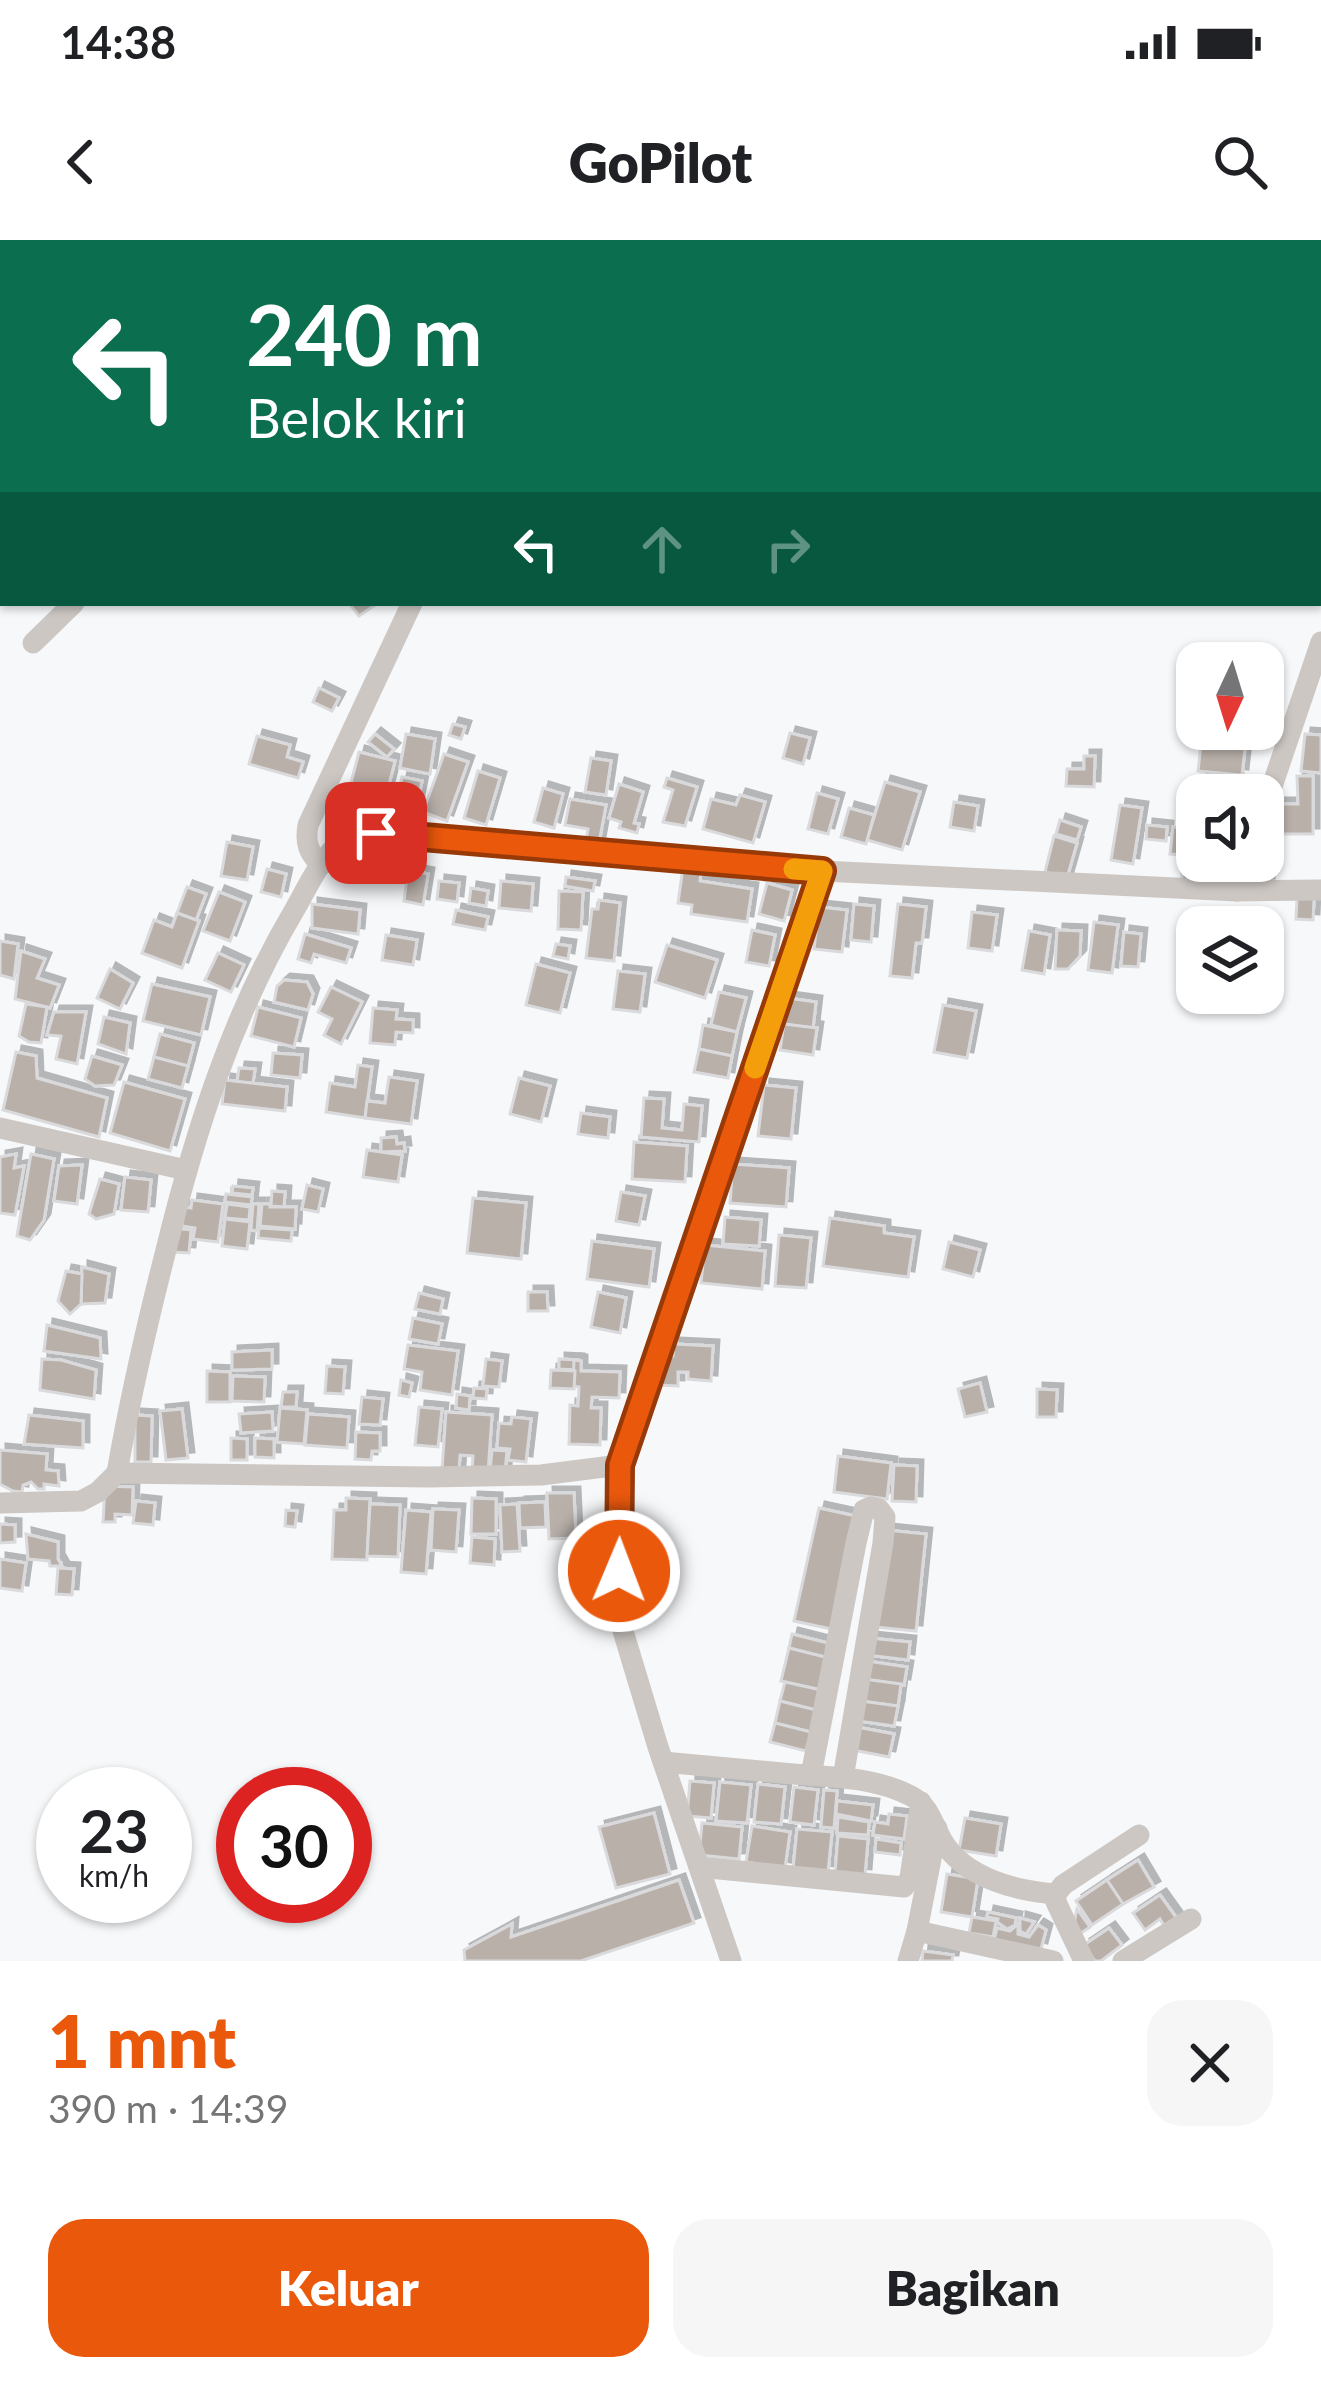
<!DOCTYPE html>
<html lang="id">
<head>
<meta charset="utf-8">
<style>
  body { margin:0; font-family:Lato,sans-serif; background:#f6f6f6; color:#202124; height:100vh; display:flex; flex-direction:column; font-size:45px; white-space:nowrap }
  * { box-sizing:border-box; margin:0 }
  p { font-size:39px; color:#757577 }
  .icon { flex:none; width:66px; height:66px; fill:none; stroke:currentColor; stroke-width:2; stroke-linecap:round; stroke-linejoin:round }
  .map { position:relative; height:1721px; overflow:hidden }
  .details { display:flex; flex-direction:column; background:#fff; flex:1 }
  .details>* { flex:none }
  .hud { position:absolute; left:0px; top:0px; width:1323px; height:366px; box-shadow:0 3px 9px #0004; background:#0b6e4f; color:#fff; overflow:hidden }
  .needle { width:78px; rotate:184deg }
  .controls { position:absolute; left:1176px; top:402px; display:grid; gap:24px }
  .controls a { display:grid; place-items:center; width:108px; height:108px; border-radius:24px; background:#fff; box-shadow:0 3px 9px #0004; font-size:60px }
  .speed { position:absolute; left:36px; top:1527px; display:flex; gap:24px; font-size:60px; font-weight:700; text-align:center }
  .speed>* { display:grid; place-content:center; width:156px; height:156px; border-radius:50%; background:#fff; box-shadow:0 3px 9px #0004; line-height:1 }
  .speed small { font-size:30px; font-weight:400 }
  .speed .limit { border:18px solid #d22; background:#fff; color:#111 }
  .pin { position:absolute; display:grid; place-items:center; width:102px; height:102px; color:#fff; margin:-51px; border-radius:24px; box-shadow:0 6px 18px #0006 }
  .me { position:absolute; width:132px; margin:-66px; rotate:1deg; stroke-linejoin:round; filter:drop-shadow(0 0 9px #0008) }
  .turn { display:flex; align-items:center; gap:42px; height:252px; padding:0 48px; font-size:54px }
  .turn .icon { width:156px; height:156px; stroke-width:2.5 }
  .turn b { display:block; font-size:84px; line-height:102px }
  .lanes { display:flex; align-items:center; height:114px; padding:0 48px; background:#0003; justify-content:center; gap:60px; direction:ltr }
  .lanes .off { opacity:.35 }
  .round { display:grid; place-items:center; flex:none; width:126px; height:126px; border-radius:36px; background:#f6f6f6 }
  .headline { display:flex; align-items:center; justify-content:space-between; height:204px; padding:0 48px }
  h1 { font-size:72px; font-weight:800; line-height:90px; color:#ea580c }
  .cta { display:flex; gap:24px; margin-top:auto; padding:24px 48px }
  .cta a { flex:1; height:138px; border-radius:36px; background:#ea580c; color:#fff; font-size:48px; font-weight:800; line-height:138px; text-align:center }
  .cta a+a { background:#f6f6f6; color:#202124 }
  .status { display:flex; justify-content:space-between; align-items:center; height:84px; padding:0 60px; background:#fff; direction:ltr }
  .status svg { height:33px; fill:currentColor }
  header { display:flex; justify-content:space-between; align-items:center; height:156px; padding:0 48px; background:#fff; font-size:54px; font-weight:800 }
  .map>svg:first-child { display:block }
</style>
</head>
<body>
<div class="status"><b>14:38</b><svg viewBox="0 0 49 12"><path d="M0 12V9h3v3zM5 12V6h3v6zM10 12V3h3v9zM15 12V0h3v12zM26 1h20v11H26zM47 4h2v5h-2z"/></svg></div>
<header><svg class="icon" aria-label="back" viewBox="0 0 24 24"><path d="M15 5l-7 7 7 7"/></svg>GoPilot<svg class="icon" aria-label="search" viewBox="0 0 24 24"><circle cx="10" cy="10" r="6"/><path d="M15 15l6 6"/></svg></header>
<div class="map">
<svg width="1321" height="1721" viewBox="0 0 1321 1721">
  <defs>
    <filter id="shadow"><feDropShadow dx="6" dy="-6" stdDeviation="0" flood-color="#0004"/></filter>
  </defs>
  <rect width="100%" height="100%" fill="#f7f8fa"/>
  <g fill="#b9b0aa" stroke="#dadadc" stroke-width="3" filter="url(#shadow)">
    <polygon points="349,363 378,363 359,376"/>
    <polygon points="1263,426 1274,427 1270,456 1263,455"/>
    <polygon points="319,448 339,458 332,471 313,462"/>
    <polygon points="453,484 465,487 461,499 449,495"/>
    <polygon points="790,493 810,498 803,524 783,518"/>
    <polygon points="375,494 394,509 387,517 368,502"/>
    <polygon points="406,494 435,499 430,534 400,528"/>
    <polygon points="1305,494 1321,495 1321,533 1301,531"/>
    <polygon points="257,496 290,505 287,517 303,522 298,538 249,524"/>
    <polygon points="1202,496 1246,500 1242,535 1198,531"/>
    <polygon points="359,512 395,521 381,575 345,566"/>
    <polygon points="444,514 468,522 447,581 423,572"/>
    <polygon points="1084,516 1095,516 1094,547 1066,546 1067,529 1084,529"/>
    <polygon points="591,518 611,521 606,555 585,552"/>
    <polygon points="478,531 500,538 486,585 464,578"/>
    <polygon points="1201,535 1237,539 1236,555 1199,555"/>
    <polygon points="1297,536 1313,536 1313,594 1280,594 1279,564 1298,564"/>
    <polygon points="402,537 422,541 415,576 394,572"/>
    <polygon points="667,538 697,547 685,586 663,582 673,550 664,547"/>
    <polygon points="885,542 920,552 902,610 867,600"/>
    <polygon points="619,544 643,552 634,583 639,584 637,593 619,588 621,582 609,578"/>
    <polygon points="543,548 563,554 554,588 534,582"/>
    <polygon points="817,553 838,559 828,594 808,589"/>
    <polygon points="740,555 765,562 753,603 703,589 711,559 736,565"/>
    <polygon points="570,559 606,565 599,603 586,601 588,589 565,585"/>
    <polygon points="954,562 978,566 974,591 950,587"/>
    <polygon points="1120,565 1142,568 1133,624 1111,620"/>
    <polygon points="849,568 874,575 866,604 841,597"/>
    <polygon points="1060,580 1081,587 1077,600 1056,594"/>
    <polygon points="1147,585 1167,587 1166,601 1146,599"/>
    <polygon points="1173,587 1197,590 1197,616 1170,614"/>
    <polygon points="1054,596 1077,603 1067,638 1045,632"/>
    <polygon points="227,602 253,607 247,640 221,636"/>
    <polygon points="683,627 701,630 700,641 752,649 747,682 691,674 692,665 678,663"/>
    <polygon points="1202,628 1203,642 1182,643 1182,629"/>
    <polygon points="267,629 286,634 281,657 261,652"/>
    <polygon points="1250,629 1269,629 1268,644 1249,644"/>
    <polygon points="408,630 428,634 423,665 404,661"/>
    <polygon points="566,637 595,641 593,651 565,646"/>
    <polygon points="439,641 459,643 457,662 437,659"/>
    <polygon points="501,641 533,644 531,671 499,668"/>
    <polygon points="767,643 792,650 784,681 759,674"/>
    <polygon points="187,647 206,654 196,680 177,673"/>
    <polygon points="471,648 488,651 486,666 469,663"/>
    <polygon points="559,651 583,652 581,690 558,689"/>
    <polygon points="219,652 245,662 230,701 203,691"/>
    <polygon points="1297,658 1314,659 1313,680 1296,679"/>
    <polygon points="599,660 620,663 614,721 586,718 592,669 598,669"/>
    <polygon points="312,664 360,670 358,694 312,688"/>
    <polygon points="854,664 874,666 871,702 851,700"/>
    <polygon points="898,664 926,667 922,703 916,703 912,738 890,736"/>
    <polygon points="819,667 847,670 842,712 814,709"/>
    <polygon points="456,670 488,677 485,690 453,684"/>
    <polygon points="972,672 997,675 992,711 968,708"/>
    <polygon points="177,673 199,681 182,728 142,713 154,680 172,687"/>
    <polygon points="1094,682 1118,685 1112,733 1088,730"/>
    <polygon points="752,690 775,695 769,726 746,722"/>
    <polygon points="1057,690 1081,691 1080,716 1068,729 1055,729"/>
    <polygon points="1029,691 1050,695 1044,734 1022,730"/>
    <polygon points="1124,692 1141,694 1138,727 1121,726"/>
    <polygon points="305,694 351,708 346,723 314,714 311,723 298,719"/>
    <polygon points="386,695 417,700 413,725 382,720"/>
    <polygon points="0,701 18,704 14,739 0,735"/>
    <polygon points="556,704 570,706 568,719 553,716"/>
    <polygon points="667,705 717,720 705,758 655,742"/>
    <polygon points="21,711 45,719 37,738 59,745 50,768 15,759"/>
    <polygon points="218,713 244,725 231,752 205,740"/>
    <polygon points="536,724 570,733 560,773 526,765"/>
    <polygon points="110,729 133,743 120,769 97,758"/>
    <polygon points="618,731 645,734 640,772 613,769"/>
    <polygon points="284,740 307,742 313,754 308,770 274,762 277,746"/>
    <polygon points="152,744 210,757 201,795 143,781"/>
    <polygon points="331,747 362,762 341,804 324,795 332,779 318,772"/>
    <polygon points="719,752 746,758 737,792 711,785"/>
    <polygon points="787,758 816,762 813,788 784,784"/>
    <polygon points="26,764 47,767 41,803 29,802 19,796"/>
    <polygon points="943,765 976,771 967,818 934,812"/>
    <polygon points="258,767 301,778 294,807 251,796"/>
    <polygon points="373,768 397,770 396,779 413,780 413,793 396,792 395,805 370,803"/>
    <polygon points="54,772 86,772 77,824 56,819 61,796 47,795"/>
    <polygon points="104,777 130,783 126,814 98,804"/>
    <polygon points="784,784 817,788 813,815 780,810"/>
    <polygon points="703,785 737,792 732,816 699,809"/>
    <polygon points="160,794 194,803 188,826 154,817"/>
    <polygon points="699,809 732,816 728,838 694,832"/>
    <polygon points="16,812 36,816 37,838 107,858 99,897 3,870"/>
    <polygon points="273,813 302,815 300,838 271,835"/>
    <polygon points="92,816 122,825 114,845 95,846 85,839"/>
    <polygon points="154,817 188,826 182,848 148,839"/>
    <polygon points="358,825 372,827 365,878 326,872 330,843 355,847"/>
    <polygon points="239,828 255,829 253,843 237,842"/>
    <polygon points="389,837 417,841 411,884 365,878 367,861 385,863"/>
    <polygon points="519,838 550,846 541,882 510,874"/>
    <polygon points="225,840 287,847 285,871 222,864"/>
    <polygon points="124,842 185,859 170,911 110,893"/>
    <polygon points="764,845 796,848 791,899 758,896"/>
    <polygon points="644,858 664,859 662,888 682,890 684,864 702,866 699,902 641,897"/>
    <polygon points="581,873 610,877 608,898 578,894"/>
    <polygon points="396,897 397,904 404,903 405,911 381,912 381,898"/>
    <polygon points="634,902 687,906 685,942 632,939"/>
    <polygon points="367,910 402,915 398,942 363,937"/>
    <polygon points="16,914 14,928 24,926 15,975 0,973 0,917"/>
    <polygon points="31,914 54,919 44,980 30,1000 17,996"/>
    <polygon points="733,924 789,928 786,967 730,963"/>
    <polygon points="82,925 77,964 54,961 59,926"/>
    <polygon points="125,937 151,940 148,972 121,970"/>
    <polygon points="100,939 119,944 114,974 96,979 89,974"/>
    <polygon points="307,945 323,949 318,972 302,969"/>
    <polygon points="233,946 253,948 252,955 232,953"/>
    <polygon points="272,951 285,952 284,967 271,966"/>
    <polygon points="621,952 645,956 639,985 616,981"/>
    <polygon points="226,954 252,957 251,965 225,962"/>
    <polygon points="473,958 526,963 521,1019 467,1013"/>
    <polygon points="192,960 223,964 218,1002 193,999 195,988 182,986 184,967 191,968"/>
    <polygon points="227,964 250,967 249,980 225,978"/>
    <polygon points="253,964 259,964 257,991 251,990"/>
    <polygon points="262,964 270,964 270,967 296,967 295,989 260,986"/>
    <polygon points="725,977 761,980 759,1006 723,1004"/>
    <polygon points="830,978 884,986 884,993 914,997 908,1037 823,1026"/>
    <polygon points="225,979 250,982 247,1009 222,1006"/>
    <polygon points="174,988 191,990 189,1013 172,1012"/>
    <polygon points="259,988 292,990 291,1001 258,998"/>
    <polygon points="779,995 811,998 806,1048 775,1046"/>
    <polygon points="592,1001 654,1009 649,1047 587,1039"/>
    <polygon points="949,1002 980,1010 973,1037 943,1029"/>
    <polygon points="705,1005 765,1011 762,1049 701,1043"/>
    <polygon points="82,1027 109,1034 105,1063 81,1064"/>
    <polygon points="66,1031 82,1034 81,1064 70,1074 58,1061"/>
    <polygon points="528,1052 547,1052 548,1071 528,1071"/>
    <polygon points="598,1052 626,1058 620,1093 591,1087"/>
    <polygon points="419,1053 443,1059 440,1074 415,1069"/>
    <polygon points="413,1078 442,1084 438,1104 409,1099"/>
    <polygon points="47,1085 100,1098 101,1119 44,1111"/>
    <polygon points="674,1104 713,1106 711,1141 688,1139 688,1132 678,1132 678,1146 657,1145 659,1115 673,1116"/>
    <polygon points="408,1105 458,1111 452,1155 420,1150 422,1132 404,1129"/>
    <polygon points="272,1110 272,1129 232,1130 232,1112"/>
    <polygon points="42,1119 61,1120 96,1130 94,1159 40,1150"/>
    <polygon points="486,1119 502,1121 499,1147 483,1146"/>
    <polygon points="559,1119 578,1120 577,1130 559,1129"/>
    <polygon points="574,1120 581,1121 581,1131 620,1132 619,1158 592,1157 591,1168 601,1168 600,1205 569,1204 570,1165 578,1166 579,1147 573,1146"/>
    <polygon points="327,1126 345,1127 343,1154 325,1153"/>
    <polygon points="551,1130 575,1131 574,1149 550,1148"/>
    <polygon points="207,1131 230,1132 230,1162 207,1162"/>
    <polygon points="233,1136 265,1137 264,1162 232,1161"/>
    <polygon points="401,1140 412,1143 409,1157 399,1155"/>
    <polygon points="980,1143 987,1172 965,1177 958,1149"/>
    <polygon points="474,1148 487,1149 486,1159 473,1158"/>
    <polygon points="1037,1149 1057,1150 1056,1177 1037,1177"/>
    <polygon points="283,1152 297,1152 296,1167 281,1167"/>
    <polygon points="457,1154 470,1156 469,1170 456,1168"/>
    <polygon points="362,1157 383,1159 380,1185 359,1184"/>
    <polygon points="419,1167 442,1169 438,1207 415,1205"/>
    <polygon points="280,1168 307,1170 304,1204 277,1202"/>
    <polygon points="182,1169 188,1218 166,1220 160,1171"/>
    <polygon points="272,1172 273,1191 241,1193 239,1174"/>
    <polygon points="446,1172 492,1175 488,1233 472,1232 473,1216 460,1215 459,1231 442,1230"/>
    <polygon points="308,1174 349,1177 347,1208 305,1205"/>
    <polygon points="29,1175 83,1181 83,1208 24,1204"/>
    <polygon points="135,1175 152,1176 151,1222 135,1222"/>
    <polygon points="512,1177 531,1179 526,1222 508,1220 510,1209 497,1208 499,1183 511,1184"/>
    <polygon points="356,1192 380,1193 380,1211 372,1211 371,1220 355,1219"/>
    <polygon points="231,1198 247,1199 247,1220 231,1220"/>
    <polygon points="255,1198 274,1199 274,1218 255,1217"/>
    <polygon points="0,1210 47,1214 46,1230 58,1231 59,1246 44,1244 44,1249 38,1249 31,1242 23,1245 22,1252 13,1251 0,1244"/>
    <polygon points="492,1210 507,1211 505,1232 490,1231"/>
    <polygon points="838,1216 891,1223 887,1259 834,1252"/>
    <polygon points="894,1225 917,1226 916,1262 892,1261"/>
    <polygon points="105,1246 133,1247 132,1275 115,1274 115,1282 103,1282"/>
    <polygon points="547,1253 574,1253 576,1298 549,1299"/>
    <polygon points="346,1258 370,1259 367,1320 332,1319 334,1270 346,1270"/>
    <polygon points="472,1258 496,1259 496,1294 471,1294"/>
    <polygon points="136,1261 155,1263 153,1285 133,1283"/>
    <polygon points="545,1262 546,1287 520,1288 519,1263"/>
    <polygon points="370,1264 400,1265 398,1317 367,1316"/>
    <polygon points="517,1264 520,1311 502,1312 500,1265"/>
    <polygon points="819,1268 860,1277 836,1390 794,1381"/>
    <polygon points="433,1269 459,1270 456,1312 431,1310"/>
    <polygon points="286,1270 297,1271 295,1287 285,1286"/>
    <polygon points="406,1270 431,1272 426,1334 401,1332"/>
    <polygon points="0,1284 15,1285 15,1302 0,1303"/>
    <polygon points="886,1290 926,1294 916,1391 875,1387"/>
    <polygon points="26,1294 58,1302 58,1319 62,1326 50,1326 49,1321 28,1319"/>
    <polygon points="472,1297 495,1299 494,1325 470,1323"/>
    <polygon points="0,1319 26,1323 22,1351 0,1348"/>
    <polygon points="58,1328 74,1329 72,1355 56,1354"/>
    <polygon points="792,1394 832,1404 829,1418 789,1408"/>
    <polygon points="869,1398 910,1402 908,1420 867,1415"/>
    <polygon points="789,1408 829,1418 821,1450 781,1441"/>
    <polygon points="867,1421 907,1427 904,1445 864,1439"/>
    <polygon points="864,1439 901,1444 898,1466 861,1461"/>
    <polygon points="785,1442 821,1450 816,1470 780,1461"/>
    <polygon points="780,1461 816,1470 811,1492 775,1483"/>
    <polygon points="861,1461 898,1466 894,1486 858,1481"/>
    <polygon points="775,1483 811,1492 806,1511 770,1502"/>
    <polygon points="857,1487 894,1494 889,1517 853,1510"/>
    <polygon points="690,1541 714,1543 711,1578 687,1576"/>
    <polygon points="720,1542 751,1545 747,1583 716,1581"/>
    <polygon points="758,1544 785,1547 781,1584 754,1582"/>
    <polygon points="794,1547 818,1550 814,1585 790,1582"/>
    <polygon points="824,1550 837,1551 834,1588 821,1587"/>
    <polygon points="837,1561 873,1565 871,1581 836,1574"/>
    <polygon points="654,1573 670,1634 616,1648 599,1587"/>
    <polygon points="889,1574 907,1576 904,1599 873,1595 875,1582 888,1584"/>
    <polygon points="838,1577 869,1582 868,1595 837,1593"/>
    <polygon points="965,1578 1001,1584 996,1616 959,1610"/>
    <polygon points="702,1583 742,1587 739,1619 699,1615"/>
    <polygon points="752,1586 790,1592 785,1628 746,1622"/>
    <polygon points="797,1589 832,1592 828,1632 793,1629"/>
    <polygon points="838,1596 868,1599 865,1635 835,1633"/>
    <polygon points="876,1599 901,1603 900,1615 875,1612"/>
    <polygon points="1138,1620 1154,1647 1123,1664 1107,1640"/>
    <polygon points="947,1634 978,1639 972,1677 941,1672"/>
    <polygon points="679,1640 694,1683 581,1721 465,1721 464,1710 512,1684 511,1697"/>
    <polygon points="1107,1640 1123,1664 1092,1685 1076,1661"/>
    <polygon points="1160,1655 1178,1680 1166,1689 1160,1679 1145,1690 1133,1673"/>
    <polygon points="1077,1669 1090,1687 1075,1697 1075,1678"/>
    <polygon points="988,1672 1016,1678 1015,1685 1007,1689 997,1682 998,1679 987,1677"/>
    <polygon points="972,1677 996,1681 993,1697 969,1693"/>
    <polygon points="1020,1678 1034,1682 1026,1694 1020,1691"/>
    <polygon points="1018,1684 1018,1694 1029,1697 1038,1685 1046,1690 1041,1709 994,1700 997,1688 1010,1691"/>
    <polygon points="1109,1688 1122,1705 1101,1721 1095,1721 1084,1705"/>
    <polygon points="923,1711 953,1715 952,1721 922,1721"/>
  </g>
  <g fill="none" stroke-linecap="round" stroke-linejoin="round">
    <g stroke="#ccc7c3" stroke-width="21">
      <polyline points="0,74 3,74"/>
      <polyline points="0,143 3,143"/>
      <polyline points="0,272 3,273"/>
      <polyline points="33,403 74,363"/>
      <polyline points="1263,573 1321,402"/>
      <path d="M321,625C308,612 305,603 308,585L412,363"/>
      <polyline points="1237,651 1247,621"/>
      <polyline points="0,888 186,930"/>
      <polyline points="620,1225 822,631"/>
      <path d="M117,1233C130,1158 147,1084 166,1010C195,892 232,775 295,669C308,647 320,617 342,602C353,595 363,594 376,594L822,631L1237,651L1321,650"/>
      <polyline points="0,1263 81,1261 98,1252 117,1233 429,1237 541,1235 620,1225 620,1381 658,1507 731,1721"/>
      <path d="M663,1522C706,1526 750,1530 793,1534C832,1537 875,1537 911,1556C930,1566 932,1583 942,1600C964,1638 1016,1651 1056,1654"/>
      <polyline points="811,1535 856,1303 864,1270 871,1267 879,1269 885,1277 883,1303 843,1538"/>
      <polyline points="699,1627 904,1647 910,1638 921,1562"/>
      <polyline points="917,1691 937,1588"/>
      <polyline points="908,1721 917,1691 1053,1721"/>
      <polyline points="1084,1721 1056,1662 1056,1654 1063,1645 1139,1595"/>
      <polyline points="1123,1721 1191,1679"/>
    </g>
  </g>
  <g fill="none" stroke-linecap="round" stroke-linejoin="round">
    <g stroke="#983908" stroke-width="30">
      <polyline id="route" points="376,593 822,631 620,1225 619,1331"/>
    </g>
    <use href="#route" stroke="#ea580c" stroke-width="21"/>
    <polyline stroke="#f59e0b" stroke-width="21" points="755,828 822,631 794,629"/>
  </g>
</svg>
<div class="controls">
<a><svg class="needle" viewBox="-14 -14 28 28"><path d="M0-13l5 13h-10z" fill="#e53935"/><path d="M0 13l5-13h-10z" fill="#757577"/></svg></a>
<a><svg class="icon" aria-label="sound" viewBox="0 0 24 24"><path d="M4 9h4l5-4v14l-5-4H4zM17 9q2 3 0 6"/></svg></a>
<a><svg class="icon" aria-label="layers" viewBox="0 0 24 24"><path d="M12 4l9 5-9 5-9-5zM3 14l9 5 9-5"/></svg></a>
</div>
<div class="speed"><div>23<small>km/h</small></div><div class="limit">30</div></div>
<div class="pin" style="left:376px;top:593px;background:#d93025"><svg class="icon" aria-label="arrive" viewBox="0 0 24 24"><path d="M6 21V4h12l-3 4 3 4H6"/></svg></div>
<svg class="me" style="left:619px;top:1331px" viewBox="-20 -20 40 40"><circle r="17" fill="#ea580c" stroke="#fff" stroke-width="3"/><path d="M0-11L8 9 0 5-8 9z" fill="#fff"/></svg>
<div class="hud">
<div class="turn"><svg class="icon" aria-label="left" viewBox="0 0 24 24"><path d="M17 20v-9H6M10 6l-5 5 5 5"/></svg><div><b>240 m</b>Belok kiri</div></div>
<div class="lanes"><svg class="icon" aria-label="left" viewBox="0 0 24 24"><path d="M17 20v-9H6M10 6l-5 5 5 5"/></svg><svg class="icon off" aria-label="ahead" viewBox="0 0 24 24"><path d="M12 20V5M6 11l6-6 6 6"/></svg><svg class="icon off" aria-label="right" viewBox="0 0 24 24"><path d="M7 20v-9h11M14 6l5 5-5 5"/></svg></div>
</div>
</div>
<section class="details">
<div class="headline"><div><h1>1 mnt</h1><p>390 m · 14:39</p></div><a class="round"><svg class="icon" aria-label="close" viewBox="0 0 24 24"><path d="M6 6l12 12M18 6L6 18"/></svg></a></div>
<div class="cta"><a>Keluar</a><a>Bagikan</a></div>
</section>
</body>
</html>
